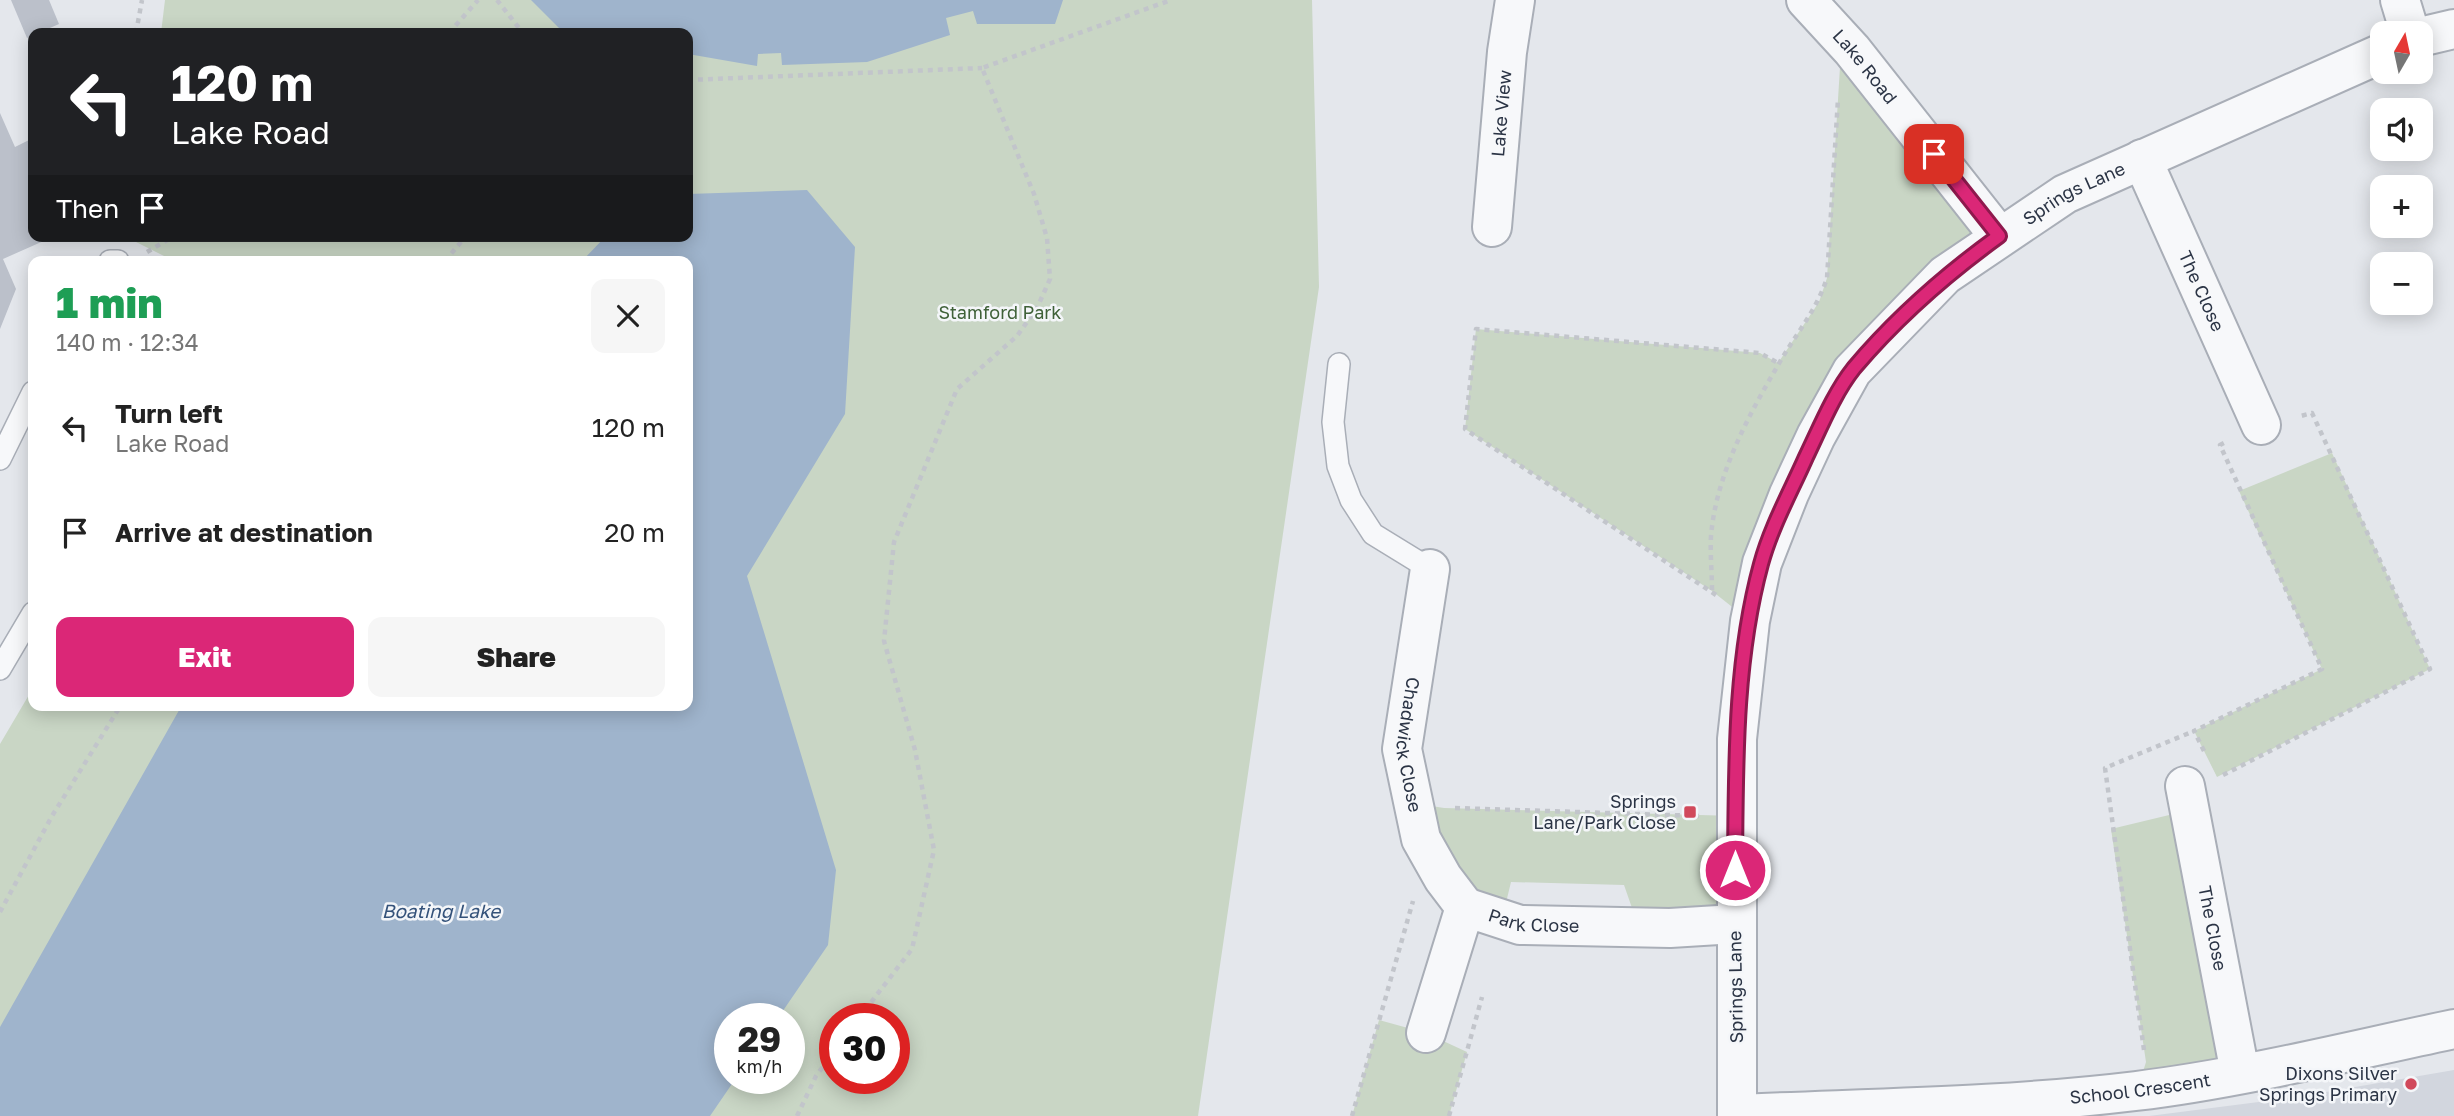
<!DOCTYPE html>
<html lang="en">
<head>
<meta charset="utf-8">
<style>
  body { margin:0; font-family:"Golos Text",sans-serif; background:#f6f6f6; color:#222; height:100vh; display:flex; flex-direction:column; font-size:26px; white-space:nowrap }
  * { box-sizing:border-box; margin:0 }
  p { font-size:23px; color:#767676 }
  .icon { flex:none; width:38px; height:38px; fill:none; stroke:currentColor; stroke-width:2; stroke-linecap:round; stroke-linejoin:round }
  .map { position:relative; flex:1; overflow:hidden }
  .drawer { position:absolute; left:28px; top:256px; width:665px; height:455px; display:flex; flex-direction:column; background:#fff; border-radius:14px; box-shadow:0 4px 18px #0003 }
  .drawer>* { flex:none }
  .guide { position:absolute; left:28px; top:28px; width:665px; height:214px; border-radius:14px; box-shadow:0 4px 18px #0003; background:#202124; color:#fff; overflow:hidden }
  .needle { width:46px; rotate:9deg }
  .buttons { position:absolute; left:2370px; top:21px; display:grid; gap:14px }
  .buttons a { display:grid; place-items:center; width:63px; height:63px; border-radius:14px; background:#fff; box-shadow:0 4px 18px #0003; font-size:35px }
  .speed { position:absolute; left:714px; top:1003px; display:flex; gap:14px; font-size:35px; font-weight:700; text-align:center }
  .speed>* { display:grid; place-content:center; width:91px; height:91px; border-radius:50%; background:#fff; box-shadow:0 4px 18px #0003; line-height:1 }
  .speed small { font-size:18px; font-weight:400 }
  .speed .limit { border:10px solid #d22; background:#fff; color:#111 }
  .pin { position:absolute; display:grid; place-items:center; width:60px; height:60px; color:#fff; margin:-30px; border-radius:14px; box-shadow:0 4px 10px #0006 }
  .me { position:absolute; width:77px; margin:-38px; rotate:0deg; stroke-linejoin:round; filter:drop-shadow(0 0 5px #0008) }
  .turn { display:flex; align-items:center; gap:24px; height:147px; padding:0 28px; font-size:32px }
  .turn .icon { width:91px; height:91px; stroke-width:2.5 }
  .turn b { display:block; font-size:49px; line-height:60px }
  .then { display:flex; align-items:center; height:66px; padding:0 28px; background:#0003; gap:14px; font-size:26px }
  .round { display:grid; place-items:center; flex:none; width:74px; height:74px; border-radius:14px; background:#f6f6f6 }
  .summary { display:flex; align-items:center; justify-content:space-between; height:119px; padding:0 28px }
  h1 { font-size:42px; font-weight:800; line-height:52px; color:#1e9e55 }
  .cta { display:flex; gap:14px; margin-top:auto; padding:14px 28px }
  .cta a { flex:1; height:80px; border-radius:14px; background:#db2777; color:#fff; font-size:28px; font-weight:800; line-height:80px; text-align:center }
  .cta a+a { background:#f6f6f6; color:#222 }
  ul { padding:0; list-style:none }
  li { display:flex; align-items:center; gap:21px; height:105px; padding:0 28px }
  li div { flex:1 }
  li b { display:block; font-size:26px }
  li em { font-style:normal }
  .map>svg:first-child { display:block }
</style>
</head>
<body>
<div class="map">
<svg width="2454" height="1116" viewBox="0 0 2454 1116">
  <rect width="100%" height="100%" fill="#e4e7ec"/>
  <polygon fill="#d2d6de" points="2454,1070 2454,1116 2149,1116 2297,1097"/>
  <g fill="#c9d6c5" fill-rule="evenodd">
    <path d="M165,0H1312L1319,287L1198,1116H0V744L33,688V705H688V261H174L136,242V236H688V33H161ZM730,1018H789V1078H730ZM835,1018H894V1078H835Z"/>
    <polygon points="1852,50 1999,236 1852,371 1750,621 1712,591 1465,429 1476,329 1760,353 1778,363 1819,302 1827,278 1840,67"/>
    <polygon points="2332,453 2430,669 2217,777 2194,731 2322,669 2239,491"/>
    <polygon points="1413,803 1444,808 1736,816 1735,924 1639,928 1624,885 1511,882 1502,919 1465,907"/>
    <polygon points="2190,810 2240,1073 2137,1091 2146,1062 2111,829"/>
    <polygon points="1379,1020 1426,1033 1467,1052 1449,1116 1352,1116"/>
  </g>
  <g fill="#9fb4cc">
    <polygon points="531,0 1063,0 1055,24 977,24 973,11 946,18 950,35 867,62 782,65 781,53 758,54 757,66 688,54 688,33 635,30 634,33 564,33"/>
    <polygon points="807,190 855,247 845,414 747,576 836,870 828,945 778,1018 730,1018 730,1078 736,1078 710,1116 0,1116 0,1027 182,705 688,705 688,261 582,261 606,236 688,236 688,194"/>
  </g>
  <g fill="#bbc0ca">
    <polygon points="11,0 49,0 59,24 27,38"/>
    <polygon points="0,113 15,147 29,140 33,149 33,195 29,197 33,207 33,236 46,236 48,239 3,259 16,289 0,329"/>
  </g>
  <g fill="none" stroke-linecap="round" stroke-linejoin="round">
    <g stroke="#a9aeb7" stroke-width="24">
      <g id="lane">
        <polyline points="110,261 118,261"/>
        <polyline points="1339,364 1333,422 1338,466 1351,500 1373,534 1430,569"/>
        <polyline points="0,459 33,392"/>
        <polyline points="0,669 33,613"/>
      </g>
    </g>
    <g stroke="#a9aeb7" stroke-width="42">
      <g id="street">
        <path id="s1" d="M1806,0L1852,50L1999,236"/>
        <polyline points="2400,0 2410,33"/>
        <polyline points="2420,37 2454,29"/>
        <path id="s2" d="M2142,159L2261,425"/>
        <path id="s3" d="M1492,227L1507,52L1515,0"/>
        <path id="s4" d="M1430,569L1402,749L1421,839L1443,878L1465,907"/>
        <path id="s5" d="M2185,786L2240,1073"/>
        <path id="s6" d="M1426,1033L1465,907L1520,925L1670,928L1735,924"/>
        <path id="s7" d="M1737,1114C1870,1108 2004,1107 2136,1091C2243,1078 2349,1051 2454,1029"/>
        <path id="s8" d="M1737,1116V739L1750,621L1762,563L1789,494L1816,436L1852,371L1945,275L2065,194L2382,53"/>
      </g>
    </g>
    <g stroke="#c2c5cb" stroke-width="4.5" stroke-dasharray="5 5" stroke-linecap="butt">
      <polyline points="497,0 523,33"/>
      <polyline points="136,33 142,0"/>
      <polyline points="449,33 478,0"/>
      <polyline points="688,80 982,68"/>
      <polyline points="147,252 174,236"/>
      <polyline points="445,261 466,236"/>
      <path d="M1712,590C1712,573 1710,554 1711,536C1716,476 1747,418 1777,367C1794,336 1816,312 1827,278L1838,99"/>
      <polyline points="1716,595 1465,429 1476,329 1760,353 1778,363"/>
      <polyline points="2204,751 2194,731 2322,669 2220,445 2226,442"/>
      <polyline points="2223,775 2430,669 2312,413 2297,417"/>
      <polyline points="1455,808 1699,816"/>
      <polyline points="0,912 52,816 121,705"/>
      <polyline points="859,1018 912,949 934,850 915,750 884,641 894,542 957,389 1017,336 1037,308 1050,279 1047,238 1034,194 982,68 1171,0"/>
      <polyline points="2144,1050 2105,768 2194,731"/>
      <polyline points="797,1116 816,1076 835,1051"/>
      <polyline points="1352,1116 1413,901"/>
      <polyline points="1449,1116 1482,997"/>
    </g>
    <use href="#lane" stroke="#f7f8fa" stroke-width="21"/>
    <use href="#street" stroke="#f7f8fa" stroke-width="38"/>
  </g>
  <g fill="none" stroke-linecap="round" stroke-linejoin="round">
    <g stroke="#8e194d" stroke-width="18">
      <path id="route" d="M1735,870C1736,769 1734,663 1761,564C1771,527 1791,491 1806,457C1820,428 1834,393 1854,368C1897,317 1945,275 1999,236L1934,154"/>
    </g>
    <use href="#route" stroke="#db2777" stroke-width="12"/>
  </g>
  <g fill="#d1495b" stroke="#f4f6f9" stroke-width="2.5">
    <rect x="1683" y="805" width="14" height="14" rx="3.5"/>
    <circle cx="2411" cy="1084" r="7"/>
  </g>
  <g text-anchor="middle" stroke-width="5" stroke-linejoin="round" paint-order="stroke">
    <g font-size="18" fill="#2b3445" stroke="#f4f6f9">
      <text dy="6" stroke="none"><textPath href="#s1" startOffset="89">Lake Road</textPath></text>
      <text dy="6" stroke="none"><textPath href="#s3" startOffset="114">Lake View</textPath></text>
      <text dy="6" stroke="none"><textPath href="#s8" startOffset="1054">Springs Lane</textPath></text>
      <text dy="6" stroke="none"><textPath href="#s2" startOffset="145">The Close</textPath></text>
      <text dy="6" stroke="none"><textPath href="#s4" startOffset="178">Chadwick Close</textPath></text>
      <text dy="6" stroke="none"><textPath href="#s6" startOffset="203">Park Close</textPath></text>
      <text dy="6" stroke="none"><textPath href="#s5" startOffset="145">The Close</textPath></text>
      <text transform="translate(1736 987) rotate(-91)" y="6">Springs Lane</text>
      <text dy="6" stroke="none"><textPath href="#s7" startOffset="404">School Crescent</textPath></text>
    </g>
    <g font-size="18" fill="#3f6138" stroke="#f4f6f9">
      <text x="1000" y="319">Stamford Park</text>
    </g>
    <g font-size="18" fill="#2b3445" stroke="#f4f6f9" text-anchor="end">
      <text x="1676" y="808">Springs<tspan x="1676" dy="21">Lane/Park Close</tspan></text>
      <text x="2397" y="1080">Dixons Silver<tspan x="2397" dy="21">Springs Primary</tspan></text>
    </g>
    <g font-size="19" font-style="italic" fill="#34527a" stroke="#f4f6f9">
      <text x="441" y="918">Boating Lake</text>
    </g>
  </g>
</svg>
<div class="buttons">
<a><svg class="needle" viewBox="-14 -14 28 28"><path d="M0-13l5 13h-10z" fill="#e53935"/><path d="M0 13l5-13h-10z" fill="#767676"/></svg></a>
<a><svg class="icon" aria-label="sound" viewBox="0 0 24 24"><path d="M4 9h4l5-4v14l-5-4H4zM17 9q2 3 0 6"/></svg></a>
<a>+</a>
<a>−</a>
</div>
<div class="speed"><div>29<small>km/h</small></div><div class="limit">30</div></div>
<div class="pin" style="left:1934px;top:154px;background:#d93025"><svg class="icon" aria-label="arrive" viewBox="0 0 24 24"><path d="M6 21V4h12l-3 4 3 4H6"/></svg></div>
<svg class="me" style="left:1735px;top:870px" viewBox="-20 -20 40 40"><circle r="17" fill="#db2777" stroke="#fff" stroke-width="3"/><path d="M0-11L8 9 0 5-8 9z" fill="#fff"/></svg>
<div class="guide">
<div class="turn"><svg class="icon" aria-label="left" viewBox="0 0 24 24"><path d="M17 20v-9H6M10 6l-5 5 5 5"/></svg><div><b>120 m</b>Lake Road</div></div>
<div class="then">Then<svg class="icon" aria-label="arrive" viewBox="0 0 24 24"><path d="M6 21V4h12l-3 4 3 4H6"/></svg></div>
</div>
<section class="drawer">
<div class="summary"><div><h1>1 min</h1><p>140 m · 12:34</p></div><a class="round"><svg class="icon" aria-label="close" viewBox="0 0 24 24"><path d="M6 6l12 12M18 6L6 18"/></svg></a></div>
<ul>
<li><svg class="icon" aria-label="left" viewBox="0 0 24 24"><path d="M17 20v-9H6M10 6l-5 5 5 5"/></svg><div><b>Turn left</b><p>Lake Road</p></div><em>120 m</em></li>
<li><svg class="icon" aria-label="arrive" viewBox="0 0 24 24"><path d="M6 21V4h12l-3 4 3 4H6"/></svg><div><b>Arrive at destination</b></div><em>20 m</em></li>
</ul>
<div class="cta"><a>Exit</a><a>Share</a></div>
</section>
</div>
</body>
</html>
